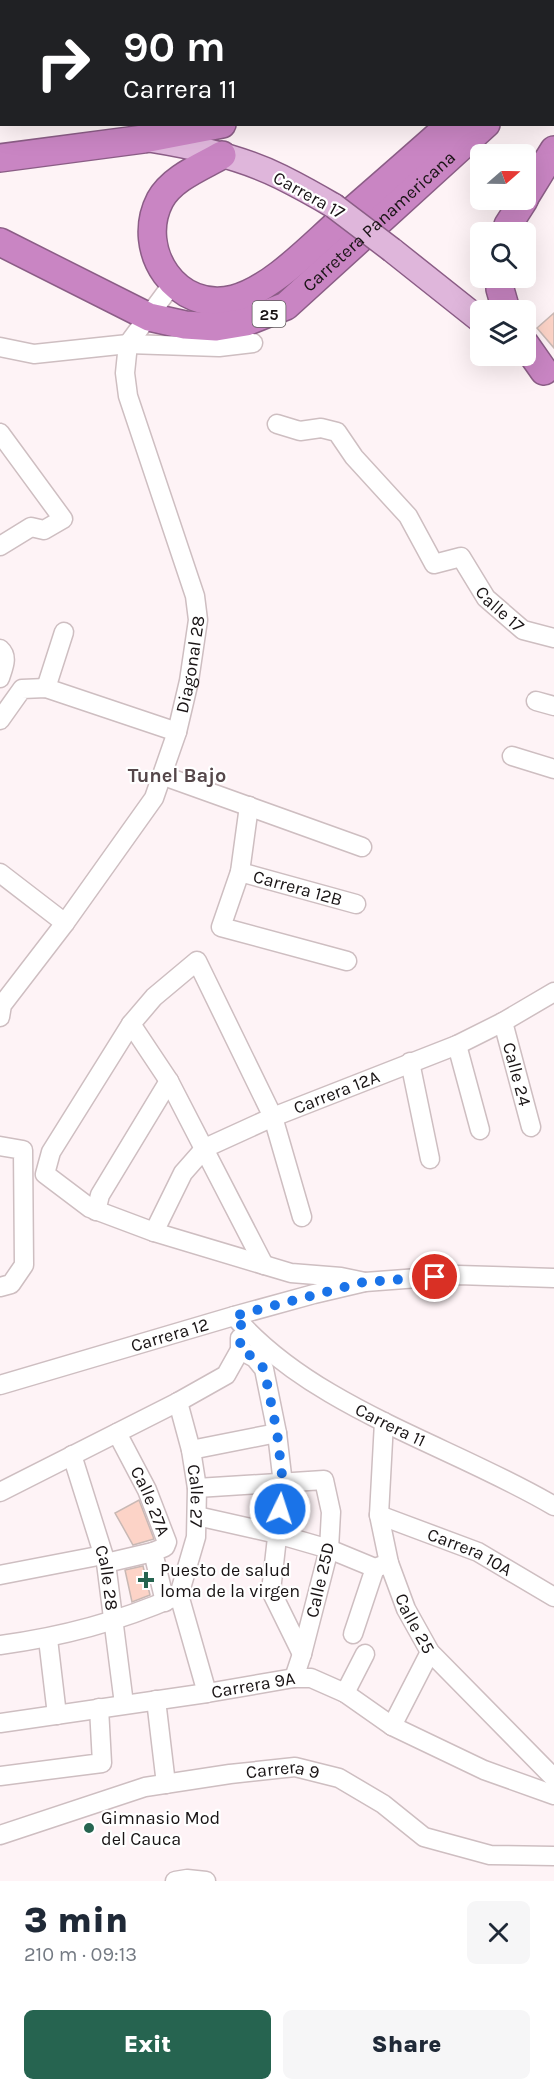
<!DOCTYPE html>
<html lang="en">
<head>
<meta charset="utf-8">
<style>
  body { margin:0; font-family:Karla,sans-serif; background:#f6f6f7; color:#1f2937; height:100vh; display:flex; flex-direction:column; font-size:22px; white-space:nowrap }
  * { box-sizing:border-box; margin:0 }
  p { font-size:20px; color:#747a83 }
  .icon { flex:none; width:33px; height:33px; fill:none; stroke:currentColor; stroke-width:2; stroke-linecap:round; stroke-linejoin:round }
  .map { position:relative; height:1881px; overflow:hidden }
  .sheet { display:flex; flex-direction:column; background:#fff; flex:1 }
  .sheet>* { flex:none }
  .top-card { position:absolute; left:0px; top:0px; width:555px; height:126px; box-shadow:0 6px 24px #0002; background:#202124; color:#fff; overflow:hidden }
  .needle { width:39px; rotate:70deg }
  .buttons { position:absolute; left:470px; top:144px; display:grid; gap:12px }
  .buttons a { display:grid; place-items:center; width:66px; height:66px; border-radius:9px; background:#fff; box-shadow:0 6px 24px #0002; font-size:30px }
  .pin { position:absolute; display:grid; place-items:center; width:51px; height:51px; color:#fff; margin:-26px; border:3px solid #fff; border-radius:50%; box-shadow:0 2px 6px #0007 }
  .me { position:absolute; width:66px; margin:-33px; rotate:4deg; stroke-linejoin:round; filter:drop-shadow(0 0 4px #0008) }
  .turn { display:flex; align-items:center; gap:21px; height:126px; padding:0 24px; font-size:27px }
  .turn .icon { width:78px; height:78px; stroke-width:2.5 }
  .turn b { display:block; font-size:42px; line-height:51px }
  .round { display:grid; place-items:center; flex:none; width:63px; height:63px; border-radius:9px; background:#f6f6f7 }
  .overview { display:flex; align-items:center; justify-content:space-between; height:102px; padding:0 24px }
  h1 { font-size:36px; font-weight:800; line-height:45px }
  .cta { display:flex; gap:12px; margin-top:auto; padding:12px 24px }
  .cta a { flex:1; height:69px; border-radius:9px; background:#266450; color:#fff; font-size:24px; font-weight:800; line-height:69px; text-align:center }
  .cta a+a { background:#f6f6f7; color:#1f2937 }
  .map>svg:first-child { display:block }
</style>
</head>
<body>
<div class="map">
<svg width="554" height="1881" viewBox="0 0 554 1881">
  <rect width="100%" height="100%" fill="#fef3f6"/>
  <g fill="#fcd3c7" stroke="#c8b8b4" stroke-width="1.5">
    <polygon points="554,313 554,348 537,328"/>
    <polygon points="139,1500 154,1539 133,1545 115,1513"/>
    <polygon points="143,1566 150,1595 132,1602 125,1570"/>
  </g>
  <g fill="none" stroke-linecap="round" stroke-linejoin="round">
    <g stroke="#cebec1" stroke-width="21">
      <g id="minor">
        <polyline points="0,347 34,354 128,344 219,347 253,343"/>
        <path id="s1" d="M277,424L300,431L321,428L337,432L354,457L408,516L434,564L461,557L486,598L523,630L554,638"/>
        <polyline points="0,433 63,519 44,530 31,527 0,546"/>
        <path d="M0,649C9,657 3,668 0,678"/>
        <polyline points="46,688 64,632"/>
        <polyline points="536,701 554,706"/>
        <polyline points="0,720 22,689 46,688 177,732"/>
        <polyline points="512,756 554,769"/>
        <polyline points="164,776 362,847"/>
        <polyline points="249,806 240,872 221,927 347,961"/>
        <path id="s2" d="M240,872L356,904"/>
        <polyline points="0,873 65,923"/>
        <path id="s3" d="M0,1017L2,1005L65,923L154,798L177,732L189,681L198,620L195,596L128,396L125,373L128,344L173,283"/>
        <path id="s4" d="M503,1022L531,1127"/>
        <polyline points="131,1024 169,1081 264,1265"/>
        <polyline points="457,1045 480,1130"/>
        <polyline points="410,1062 430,1159"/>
        <polyline points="0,1146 23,1150 24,1265 11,1284 0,1287"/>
        <polyline points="96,1211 100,1195 169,1081"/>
        <polyline points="302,1217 273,1117 197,961 154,997 131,1024 51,1152 45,1174 90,1208 154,1232 291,1273 341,1277 365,1282"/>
        <path id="s5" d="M154,1232L183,1173L205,1148L273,1117L457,1045L503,1022L554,992"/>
        <path id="s6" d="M234,1316C313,1408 451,1445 554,1506"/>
        <polyline points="240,1350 255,1358 264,1369 277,1433 283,1484 271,1591 302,1654"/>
        <path id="s7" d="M0,1385L234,1316L314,1294L365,1282L458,1275L554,1278"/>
        <path id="s8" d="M178,1402L191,1450L197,1488L196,1537L179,1595L207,1693"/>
        <path id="s9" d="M384,1422L379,1515L389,1563L406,1609L430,1652L554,1778"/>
        <path id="s10" d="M117,1433L147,1490L167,1542L165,1547L153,1552L165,1602"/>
        <polyline points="191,1450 277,1433"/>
        <path id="s11" d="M72,1455L106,1563L124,1704"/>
        <polyline points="197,1488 324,1480 331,1512 329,1549 302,1654 294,1678"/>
        <polyline points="0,1492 178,1402 226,1375 240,1350 240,1338"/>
        <path id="s12" d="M379,1515L478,1552L554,1597"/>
        <polyline points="197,1516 277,1534 329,1549 375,1568 389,1563"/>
        <polyline points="106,1563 153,1552"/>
        <polyline points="0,1575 103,1555"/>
        <polyline points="353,1634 375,1568"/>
        <polyline points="48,1639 57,1715"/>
        <path d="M0,1645C61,1637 118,1622 175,1597"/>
        <polyline points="345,1693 365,1654"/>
        <polyline points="156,1700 166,1784"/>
        <path id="s13" d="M0,1723L207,1693L294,1678H311L345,1693L392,1726L484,1770L554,1795"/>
        <polyline points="392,1726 430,1652"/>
        <polyline points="0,1776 102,1763 99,1708"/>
        <path id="s14" d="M0,1835L145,1787L230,1774L295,1767L339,1778L383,1804L424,1837L490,1855L554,1856"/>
        <polyline points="175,1881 187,1879 206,1881"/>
      </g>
    </g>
    <g stroke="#8b5d86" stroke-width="27">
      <g id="major">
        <path d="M152,140C196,147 241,157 281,177C299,186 317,196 334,206"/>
        <polyline points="392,250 480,320"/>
      </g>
    </g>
    <g stroke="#8b5d86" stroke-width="30">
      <g id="highway">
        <polyline points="554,35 554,34"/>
        <polyline points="554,62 554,61"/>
        <path d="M222,155C201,167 172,178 160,200C134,250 177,314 234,299C270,290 310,248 337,224C375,191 413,158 451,124"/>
        <polyline points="0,158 144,139 222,124"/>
        <polyline points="525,197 554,150"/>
        <polyline points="506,232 508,225 524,200"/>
        <path id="s15" d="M0,242L149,317L185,325L216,327L246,322L286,306L486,124"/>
        <polyline points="500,278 500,289 506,310"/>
        <polyline points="525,344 544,371"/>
      </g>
    </g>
    <use href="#minor" stroke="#fff" stroke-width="18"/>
    <use href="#major" stroke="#dfb6db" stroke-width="24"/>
    <use href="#highway" stroke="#c985c3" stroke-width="27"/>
    <g stroke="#8b5d86" stroke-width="27" stroke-linecap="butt">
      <polyline id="major-bridge" points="334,206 392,250"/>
    </g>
    <use href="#major-bridge" stroke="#dfb6db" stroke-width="24"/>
  </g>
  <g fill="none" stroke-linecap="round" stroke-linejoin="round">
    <polyline stroke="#1a73e8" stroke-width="10" stroke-dasharray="0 18" points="280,1509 283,1484 277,1432 264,1369 255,1358 240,1350 241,1324 234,1316 364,1282 435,1277"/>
  </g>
  <g fill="#266450" stroke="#fff" stroke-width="2">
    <path d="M143 1571h6v6h6v6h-6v6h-6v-6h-6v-6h6z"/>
    <circle cx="89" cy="1828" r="6"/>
  </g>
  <g text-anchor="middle" stroke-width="4.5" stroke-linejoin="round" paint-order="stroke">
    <rect fill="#fff" stroke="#5e5a5b" stroke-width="1.5" x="252.5" y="301" width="33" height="26" rx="4.5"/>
    <g font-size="16" font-weight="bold" fill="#191415">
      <text x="269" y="320">25</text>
    </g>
    <g font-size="18" fill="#191415" stroke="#fff">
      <text transform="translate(309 195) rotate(29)" y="6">Carrera 17</text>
      <text dy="6" stroke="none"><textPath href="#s15" startOffset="434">Carretera Panamericana</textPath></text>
      <text dy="6" stroke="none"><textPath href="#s1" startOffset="320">Calle 17</textPath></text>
      <text dy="6" stroke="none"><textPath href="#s3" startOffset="408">Diagonal 28</textPath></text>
      <text dy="6" stroke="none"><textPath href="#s2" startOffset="60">Carrera 12B</textPath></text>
      <text dy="6" stroke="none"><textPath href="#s4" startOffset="54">Calle 24</textPath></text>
      <text dy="6" stroke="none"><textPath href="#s5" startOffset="242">Carrera 12A</textPath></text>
      <text dy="6" stroke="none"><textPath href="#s7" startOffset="177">Carrera 12</textPath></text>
      <text dy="6" stroke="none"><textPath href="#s6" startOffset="192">Carrera 11</textPath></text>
      <text dy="6" stroke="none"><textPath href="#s8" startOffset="96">Calle 27</textPath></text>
      <text dy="6" stroke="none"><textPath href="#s10" startOffset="76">Calle 27A</textPath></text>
      <text dy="6" stroke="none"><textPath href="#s12" startOffset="98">Carrera 10A</textPath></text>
      <text dy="6" stroke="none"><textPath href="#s11" startOffset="128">Calle 28</textPath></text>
      <text transform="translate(320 1580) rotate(-77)" y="6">Calle 25D</text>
      <text dy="6" stroke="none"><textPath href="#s9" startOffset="208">Calle 25</textPath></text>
      <text dy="6" stroke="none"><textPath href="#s13" startOffset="256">Carrera 9A</textPath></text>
      <text dy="6" stroke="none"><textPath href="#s14" startOffset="292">Carrera 9</textPath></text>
    </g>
    <g font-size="18" fill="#191415" stroke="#fff" text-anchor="start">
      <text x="160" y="1576">Puesto de salud<tspan x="160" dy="21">loma de la virgen</tspan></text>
      <text x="101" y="1824">Gimnasio Mod<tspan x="101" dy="21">del Cauca</tspan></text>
    </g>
    <g font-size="20" font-weight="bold" fill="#55474a" stroke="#fff">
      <text x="177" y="782">Tunel Bajo</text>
    </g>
  </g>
</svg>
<div class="buttons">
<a><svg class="needle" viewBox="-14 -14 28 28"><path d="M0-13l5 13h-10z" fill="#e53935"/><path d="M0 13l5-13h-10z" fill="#747a83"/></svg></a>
<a><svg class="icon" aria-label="search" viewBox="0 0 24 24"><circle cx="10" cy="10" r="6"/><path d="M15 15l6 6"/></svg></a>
<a><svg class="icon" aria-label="layers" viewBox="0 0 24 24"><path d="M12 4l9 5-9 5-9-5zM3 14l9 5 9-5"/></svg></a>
</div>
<div class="pin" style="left:435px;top:1277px;background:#d93025"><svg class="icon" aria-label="arrive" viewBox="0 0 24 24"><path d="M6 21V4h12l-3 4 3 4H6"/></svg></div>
<svg class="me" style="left:280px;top:1509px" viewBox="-20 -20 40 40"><circle r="17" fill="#1a73e8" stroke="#fff" stroke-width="3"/><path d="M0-11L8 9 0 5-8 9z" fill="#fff"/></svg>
<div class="top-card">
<div class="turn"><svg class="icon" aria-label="right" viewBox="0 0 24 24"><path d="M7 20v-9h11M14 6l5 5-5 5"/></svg><div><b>90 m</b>Carrera 11</div></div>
</div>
</div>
<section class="sheet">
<div class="overview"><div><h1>3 min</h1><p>210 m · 09:13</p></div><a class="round"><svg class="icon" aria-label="close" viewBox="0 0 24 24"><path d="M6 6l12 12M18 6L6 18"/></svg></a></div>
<div class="cta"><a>Exit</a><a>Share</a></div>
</section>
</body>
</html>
